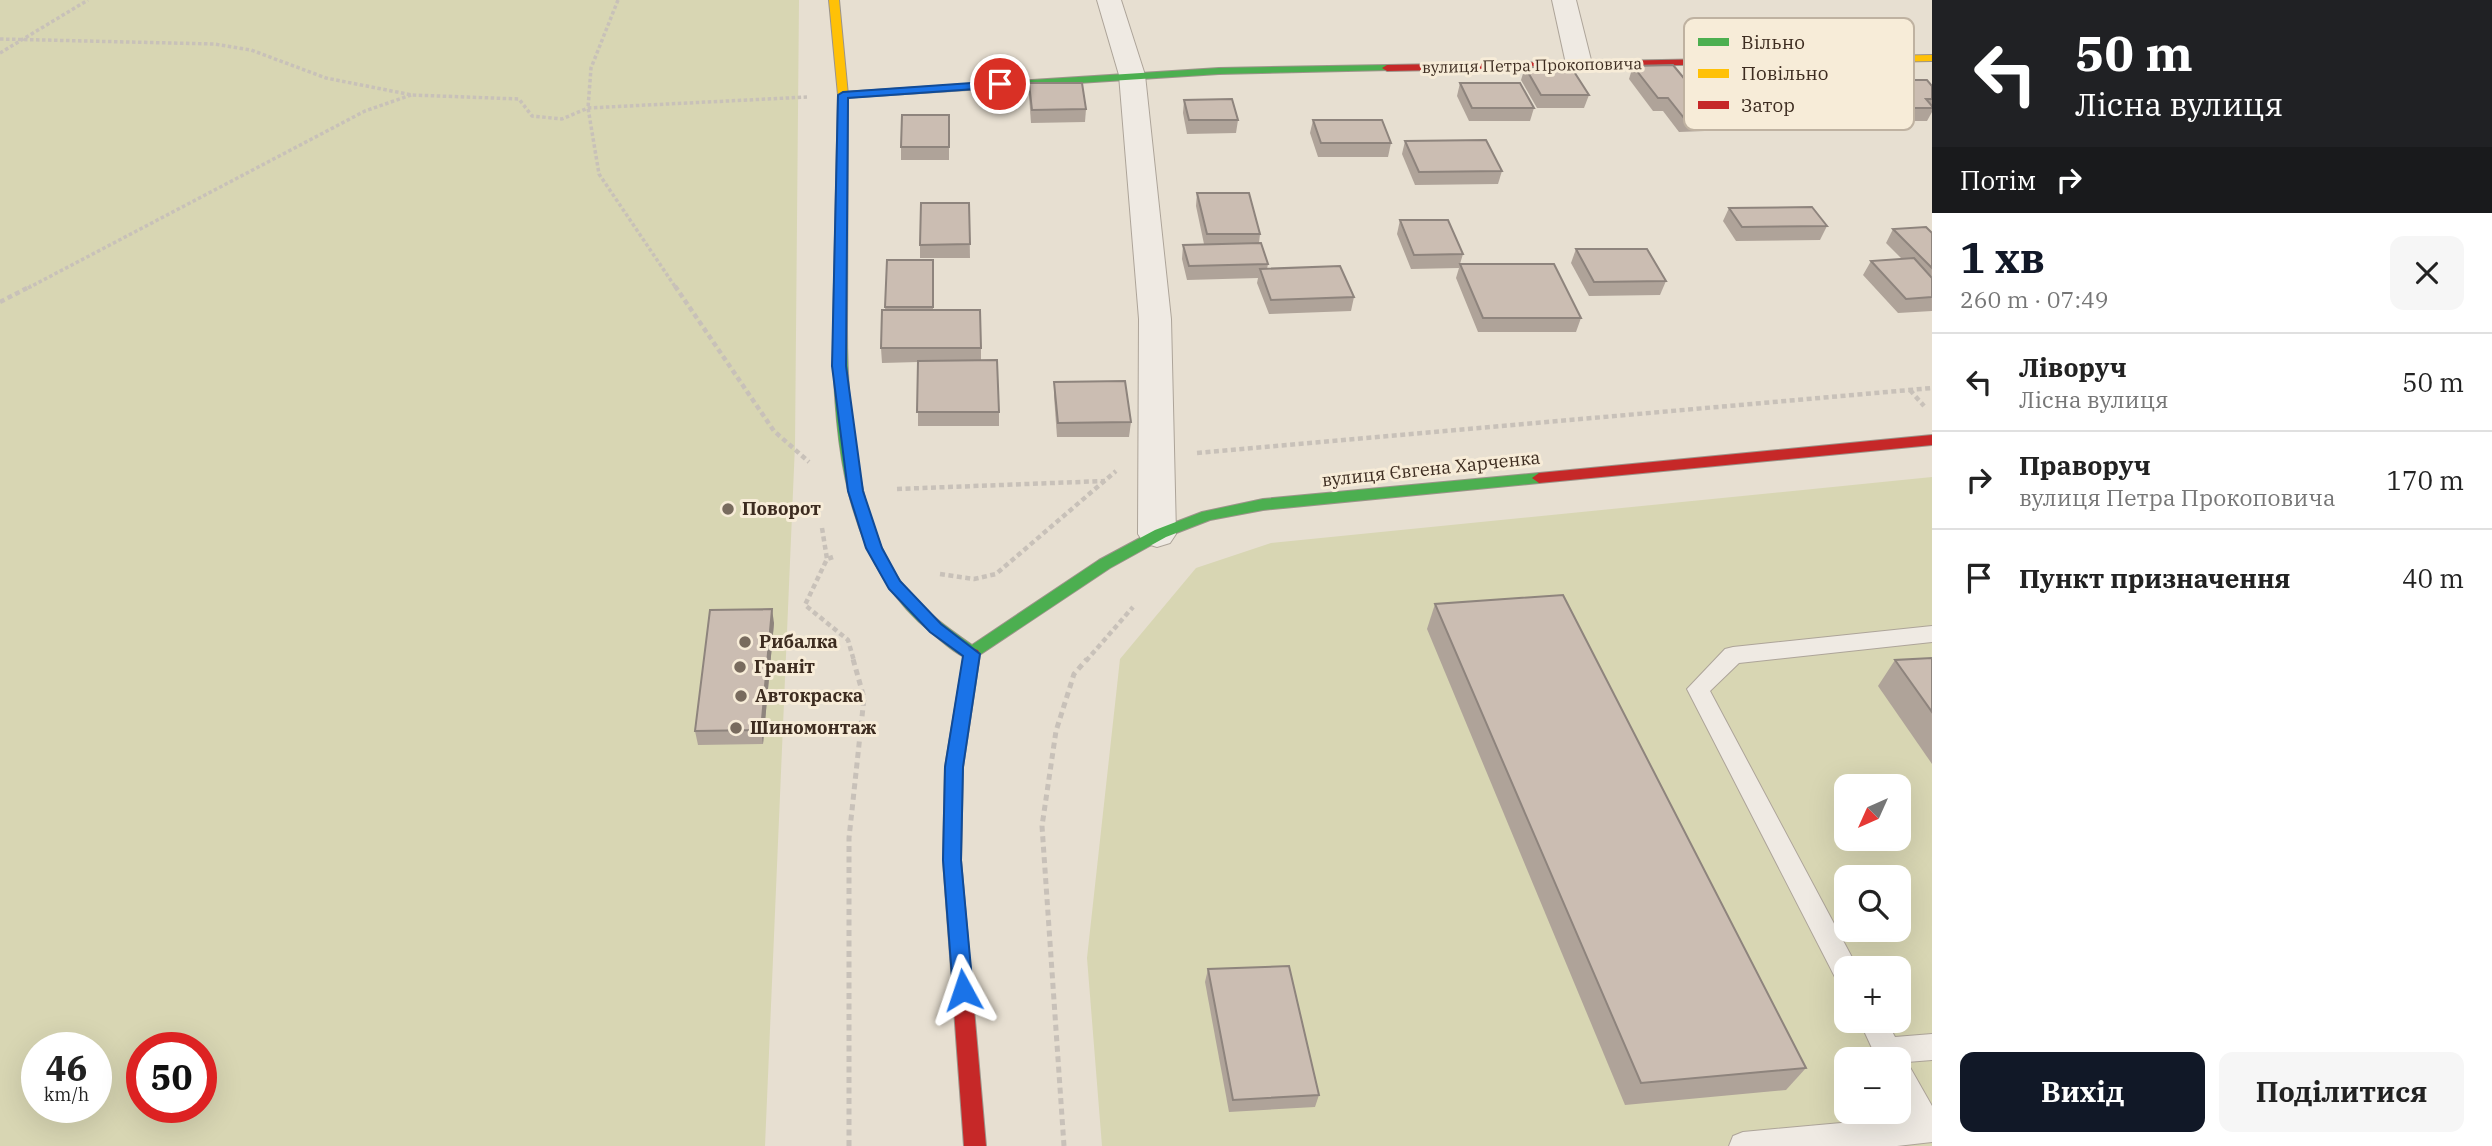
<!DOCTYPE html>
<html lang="uk">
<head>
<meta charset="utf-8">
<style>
  body { margin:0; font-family:"IBM Plex Serif",serif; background:#f6f6f6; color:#222; height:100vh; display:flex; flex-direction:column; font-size:26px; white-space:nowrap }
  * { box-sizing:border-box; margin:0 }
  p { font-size:23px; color:#767676 }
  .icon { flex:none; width:38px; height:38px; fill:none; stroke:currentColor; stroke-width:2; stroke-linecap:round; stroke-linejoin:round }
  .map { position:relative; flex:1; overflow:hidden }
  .side { display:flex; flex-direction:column; background:#fff; width:560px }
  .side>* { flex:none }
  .guide { background:#202124; color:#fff; overflow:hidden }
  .needle { width:46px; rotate:225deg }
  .buttons { position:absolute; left:1834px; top:774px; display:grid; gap:14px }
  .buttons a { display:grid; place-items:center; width:77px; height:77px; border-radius:14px; background:#fff; box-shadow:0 7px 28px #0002; font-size:35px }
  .speed { position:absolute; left:21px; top:1032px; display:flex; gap:14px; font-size:35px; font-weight:700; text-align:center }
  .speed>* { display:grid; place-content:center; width:91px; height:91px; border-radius:50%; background:#fff; box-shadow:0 7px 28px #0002; line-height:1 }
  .speed small { font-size:18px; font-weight:400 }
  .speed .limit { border:10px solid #d22; background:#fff; color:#111 }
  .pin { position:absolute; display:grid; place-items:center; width:60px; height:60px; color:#fff; margin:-30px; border:4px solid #fff; border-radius:50%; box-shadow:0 2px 7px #0007 }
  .me { position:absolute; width:77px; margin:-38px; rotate:355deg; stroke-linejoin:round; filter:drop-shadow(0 0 5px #0008) }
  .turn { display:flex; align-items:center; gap:24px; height:147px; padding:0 28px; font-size:32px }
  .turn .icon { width:91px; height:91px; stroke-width:2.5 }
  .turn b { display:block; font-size:49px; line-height:60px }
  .then { display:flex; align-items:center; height:66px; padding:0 28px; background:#0003; gap:14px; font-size:26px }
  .round { display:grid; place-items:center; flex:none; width:74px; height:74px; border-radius:14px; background:#f6f6f6 }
  .overview { display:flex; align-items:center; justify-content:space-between; height:119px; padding:0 28px }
  h1 { font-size:42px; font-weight:800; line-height:52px; color:#111827 }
  .primary-button { display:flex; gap:14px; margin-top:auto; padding:14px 28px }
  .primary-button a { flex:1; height:80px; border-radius:14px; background:#111827; color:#fff; font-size:28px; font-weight:800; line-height:80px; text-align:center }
  .primary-button a+a { background:#f6f6f6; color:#222 }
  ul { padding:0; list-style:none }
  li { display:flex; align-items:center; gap:21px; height:98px; padding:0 28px; border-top:2px solid #e0e0e0 }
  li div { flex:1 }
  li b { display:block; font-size:26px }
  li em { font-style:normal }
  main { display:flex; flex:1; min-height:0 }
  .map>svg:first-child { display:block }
</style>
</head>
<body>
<main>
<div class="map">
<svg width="1932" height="1146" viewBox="0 0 1932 1146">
  <rect width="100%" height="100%" fill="#e7dfd1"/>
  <g fill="#d8d6b3" fill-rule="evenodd">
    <path d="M0,0H799L795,445L765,1146H0ZM37,1048H96V1108H37ZM142,1048H201V1108H142Z"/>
    <path d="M1932,477V1146H1102L1087,958L1120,659L1196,568L1271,543ZM1846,786H1899V838H1846ZM1846,877H1899V929H1846ZM1846,968H1899V1020H1846ZM1846,1059H1899V1111H1846Z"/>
  </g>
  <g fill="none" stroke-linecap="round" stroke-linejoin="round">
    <g stroke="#ada499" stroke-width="2">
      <g id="lane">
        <polygon points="1932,626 1932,642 1739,663 1710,691 1855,963 1857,968 1846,968 1846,984 1837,981 1687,689 1725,649 1733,647"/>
        <polygon points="1859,1020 1886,1020 1895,1037 1932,1034 1932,1060 1907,1062 1932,1106 1932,1142 1897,1146 1729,1146 1733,1136 1743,1132 1907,1117 1899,1100 1899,1059 1877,1059"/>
      </g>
    </g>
    <g stroke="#ada499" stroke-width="2">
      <g id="street">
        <polygon points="1097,0 1121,0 1145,75 1171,319 1176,534 1170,543 1157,547 1144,543 1138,534 1139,319 1119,75"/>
        <polygon points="1552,0 1576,0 1592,64 1588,69 1579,72 1570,69 1566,64"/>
      </g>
    </g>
    <g stroke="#9c948a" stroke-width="2">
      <g id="fast">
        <polygon points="1387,65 1392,68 1391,70 1219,74 843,98 838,95 843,92 1219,68"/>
        <path d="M840,325L847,329C847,407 856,528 907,590C925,612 949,629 972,645L1099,560L1155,530L1202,512L1263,499L1539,473L1546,478L1539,483L1263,510L1210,520L1166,537L1110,568L972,660C958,656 944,643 932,633C843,563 833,435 833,329Z"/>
      </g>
    </g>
    <g stroke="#9c948a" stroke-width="2">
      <g id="slow">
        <polygon points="829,0 839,0 848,95 847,329 840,333 833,329 838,95"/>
        <polygon points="1932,55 1932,61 1772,64 1767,61 1772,58"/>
      </g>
    </g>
    <g stroke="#9c948a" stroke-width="2">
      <g id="jam">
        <polygon points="1772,58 1777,61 1776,63 1387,71 1382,68 1387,65"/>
        <polygon points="1932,435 1932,445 1539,483 1532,478 1539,473"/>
        <polygon points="972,648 978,650 980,654 963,767 961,860 986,1146 964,1146 943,860 945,767 964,654 966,650"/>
      </g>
    </g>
    <g stroke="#c8c1b9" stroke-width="3.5" stroke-dasharray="3.5 2.5" stroke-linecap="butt">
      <polyline points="618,0 591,68 588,108 599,174 676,288"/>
      <polyline points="0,39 214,44 251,50 326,78 412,95 519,99 532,116 562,119 588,108 807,97"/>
      <polyline points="0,53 88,0"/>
      <polyline points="28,288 365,111 411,95"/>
    </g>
    <g stroke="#c8c1b9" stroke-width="4.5" stroke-dasharray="5 3.5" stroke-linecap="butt">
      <polyline points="675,286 774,431 809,462"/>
      <polyline points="0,302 31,286"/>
      <polyline points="1910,390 1924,406"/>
      <polyline points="1197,453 1932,388"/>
      <polyline points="897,489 1105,481"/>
      <polyline points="822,528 827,559"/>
      <polyline points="833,557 827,559 805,605 848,640 854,661"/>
      <polyline points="940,574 974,579 996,574 1116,471"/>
      <polyline points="1086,661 1133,607"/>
    </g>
    <g stroke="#c8c1b9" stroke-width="5" stroke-dasharray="6 4.5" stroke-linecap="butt">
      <polyline points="849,1146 849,838 864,698 853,659"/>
      <polyline points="1064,1146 1042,826 1056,731 1074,674 1087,659"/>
    </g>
    <use href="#lane" fill="#efeae3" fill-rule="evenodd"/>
    <use href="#street" fill="#efeae3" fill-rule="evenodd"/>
    <use href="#fast" fill="#4caf50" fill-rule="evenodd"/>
    <use href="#slow" fill="#ffc107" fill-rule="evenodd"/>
    <use href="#jam" fill="#c62828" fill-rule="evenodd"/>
  </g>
  <g fill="#afa399">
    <polygon points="1786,58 1829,72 1824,85 1799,85 1819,108 1816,115 1746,115 1735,100 1740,87 1742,87 1740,85 1746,72 1786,84 1791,84 1781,71"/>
    <polygon points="1633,66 1735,117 1730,130 1679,132 1663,111 1653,111 1629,79"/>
    <polygon points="1525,67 1589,95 1584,108 1537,108 1521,80"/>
    <polygon points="1893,80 1932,86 1932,112 1927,121 1899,121 1879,100 1885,86 1890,86"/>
    <polygon points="1029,83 1086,109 1085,122 1031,123 1029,96"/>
    <polygon points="1460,83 1534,108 1530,121 1469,121 1457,96"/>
    <polygon points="1184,100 1238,120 1236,133 1187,134 1183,113"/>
    <polygon points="949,115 949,160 901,160 901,147"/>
    <polygon points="1313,120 1391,143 1388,157 1318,157 1310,133"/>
    <polygon points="1405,141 1502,171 1498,184 1415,185 1402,154"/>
    <polygon points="1197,193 1260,234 1259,243 1268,264 1267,269 1354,297 1351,311 1269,314 1257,283 1258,278 1187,280 1182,259 1183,245 1204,244 1196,206"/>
    <polygon points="969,203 970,258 920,258 920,245"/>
    <polygon points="1729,208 1827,226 1820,240 1736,241 1723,221"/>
    <polygon points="1400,220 1463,254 1460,264 1581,318 1576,332 1478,332 1456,278 1459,268 1411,269 1397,234"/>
    <polygon points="1893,229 1932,233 1932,311 1898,313 1863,275 1871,261 1902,259 1886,243"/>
    <polygon points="1576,249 1666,281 1660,295 1589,296 1571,263"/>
    <polygon points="887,260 933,260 933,310 981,348 981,360 999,412 999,426 918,426 918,362 882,363 881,348 885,310"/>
    <polygon points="1054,382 1131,422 1129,437 1057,437 1054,396"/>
    <polygon points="1435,604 1806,1068 1786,1090 1625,1105 1427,629"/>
    <polygon points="774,623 763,744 698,745 695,731"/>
    <polygon points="1932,658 1932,764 1878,686 1895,660"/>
    <polygon points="1208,969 1319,1095 1315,1107 1229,1112 1205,982"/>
  </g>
  <polygon fill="#8e847d" points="772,609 774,623 763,744 761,730"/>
  <g fill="#cbbdb2" stroke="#8e847d" stroke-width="2">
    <polygon points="1673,65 1701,99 1720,99 1735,117 1684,118 1668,98 1658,98 1633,66"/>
    <polygon points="1525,67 1571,67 1589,95 1541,95"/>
    <polygon points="1893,80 1927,80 1932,86 1932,99 1926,99 1932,106 1932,108 1905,108 1885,86 1898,86"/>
    <polygon points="1029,83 1082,83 1086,109 1032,110"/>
    <polygon points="1460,83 1520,83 1534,108 1472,108"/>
    <polygon points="1232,99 1238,120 1189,120 1184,100"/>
    <polygon points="902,115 949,115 949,147 901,147"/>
    <polygon points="1313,120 1382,120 1391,143 1321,143"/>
    <polygon points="1486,140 1502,171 1419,172 1405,141"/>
    <polygon points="1197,193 1249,193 1260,234 1207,234"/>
    <polygon points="921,203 969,203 970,244 920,245"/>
    <polygon points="1812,207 1827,226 1742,227 1729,208"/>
    <polygon points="1400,220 1448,220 1463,254 1414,255"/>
    <polygon points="1926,227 1932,233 1932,268 1893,229"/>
    <polygon points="1261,243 1268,264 1189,266 1183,245"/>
    <polygon points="1576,249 1647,249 1666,281 1594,282"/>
    <polygon points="1914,258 1932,278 1932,297 1906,299 1871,261"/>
    <polygon points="887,260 933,260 933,307 885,307"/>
    <polygon points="1460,264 1554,264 1581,318 1483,318"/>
    <polygon points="1340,266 1354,297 1271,300 1260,269"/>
    <polygon points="882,310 980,310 981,348 881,348"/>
    <polygon points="997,360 999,412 917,412 918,361"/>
    <polygon points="1125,381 1131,422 1058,423 1054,382"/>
    <polygon points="1563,595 1806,1068 1641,1083 1435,604"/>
    <polygon points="772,609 761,730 695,731 710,610"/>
    <polygon points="1932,658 1932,712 1895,660"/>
    <polygon points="1289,966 1319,1095 1233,1100 1208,969"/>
  </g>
  <polygon fill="#1a73e8" stroke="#114b97" stroke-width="2" points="1000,81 1006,84 1004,87 848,98 846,366 863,491 882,548 900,581 941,624 980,654 963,767 961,860 973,990 970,997 963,999 956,997 953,990 943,860 945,767 963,656 930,632 889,589 866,548 848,491 832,366 838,95 843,92"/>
  <g fill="#786b5e" stroke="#f7ecd8" stroke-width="2.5">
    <circle cx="728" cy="509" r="7"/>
    <circle cx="745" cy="642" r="7"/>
    <circle cx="740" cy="667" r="7"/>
    <circle cx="741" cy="696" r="7"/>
    <circle cx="736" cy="728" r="7"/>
  </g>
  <g text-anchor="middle" stroke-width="6" stroke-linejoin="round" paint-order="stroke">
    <g font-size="16" fill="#3d2c20" stroke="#f7ecd8">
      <text transform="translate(1532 65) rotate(-1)" y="6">вулиця Петра Прокоповича</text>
    </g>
    <g font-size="18" fill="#3d2c20" stroke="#f7ecd8">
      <text transform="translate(1431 469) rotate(-6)" y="6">вулиця Євгена Харченка</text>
    </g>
    <g font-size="18" font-weight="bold" fill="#3d2c20" stroke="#f7ecd8" text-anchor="start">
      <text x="742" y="515">Поворот</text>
      <text x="759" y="648">Рибалка</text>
      <text x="754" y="673">Граніт</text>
      <text x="755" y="702">Автокраска</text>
      <text x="750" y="734">Шиномонтаж</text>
    </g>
  </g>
  <rect x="1684" y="18" width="230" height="112" rx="10" fill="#f7ecd8" stroke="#bfb2a1" stroke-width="2"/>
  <rect x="1698" y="38" width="31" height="8" fill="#4caf50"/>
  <rect x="1698" y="69" width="31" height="9" fill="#ffc107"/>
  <rect x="1698" y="101" width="31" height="8" fill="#c62828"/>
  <g font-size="19" fill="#3d2c20">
    <text x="1741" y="49">Вільно</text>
    <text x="1741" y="80">Повільно</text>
    <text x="1741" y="112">Затор</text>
  </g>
</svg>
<div class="buttons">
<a><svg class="needle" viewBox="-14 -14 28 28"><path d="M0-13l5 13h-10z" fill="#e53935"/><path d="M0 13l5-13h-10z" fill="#767676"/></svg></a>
<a><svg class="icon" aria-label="search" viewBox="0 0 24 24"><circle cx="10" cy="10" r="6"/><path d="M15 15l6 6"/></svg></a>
<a>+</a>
<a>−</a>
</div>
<div class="speed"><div>46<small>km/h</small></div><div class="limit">50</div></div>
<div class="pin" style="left:1000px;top:84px;background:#d93025"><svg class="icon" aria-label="arrive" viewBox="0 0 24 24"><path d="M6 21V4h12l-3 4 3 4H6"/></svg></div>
<svg class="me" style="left:963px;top:990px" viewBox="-20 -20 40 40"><path d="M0-17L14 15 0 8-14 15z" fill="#1a73e8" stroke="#fff" stroke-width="4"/></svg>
</div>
<section class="side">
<div class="guide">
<div class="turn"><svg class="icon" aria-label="left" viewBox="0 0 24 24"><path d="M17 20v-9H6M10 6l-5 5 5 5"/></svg><div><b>50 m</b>Лісна вулиця</div></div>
<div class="then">Потім<svg class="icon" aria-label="right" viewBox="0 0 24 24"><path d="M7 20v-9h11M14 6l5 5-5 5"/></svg></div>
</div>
<div class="overview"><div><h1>1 хв</h1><p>260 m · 07:49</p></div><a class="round"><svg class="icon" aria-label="close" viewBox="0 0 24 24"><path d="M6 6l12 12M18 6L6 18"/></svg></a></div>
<ul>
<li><svg class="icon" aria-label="left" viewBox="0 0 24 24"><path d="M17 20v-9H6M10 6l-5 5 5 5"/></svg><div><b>Ліворуч</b><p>Лісна вулиця</p></div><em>50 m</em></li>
<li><svg class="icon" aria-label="right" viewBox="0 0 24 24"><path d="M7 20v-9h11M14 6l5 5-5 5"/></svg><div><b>Праворуч</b><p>вулиця Петра Прокоповича</p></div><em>170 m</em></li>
<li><svg class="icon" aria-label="arrive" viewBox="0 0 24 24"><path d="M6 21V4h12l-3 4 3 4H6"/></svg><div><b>Пункт призначення</b></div><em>40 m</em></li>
</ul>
<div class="primary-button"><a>Вихід</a><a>Поділитися</a></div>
</section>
</main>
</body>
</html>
